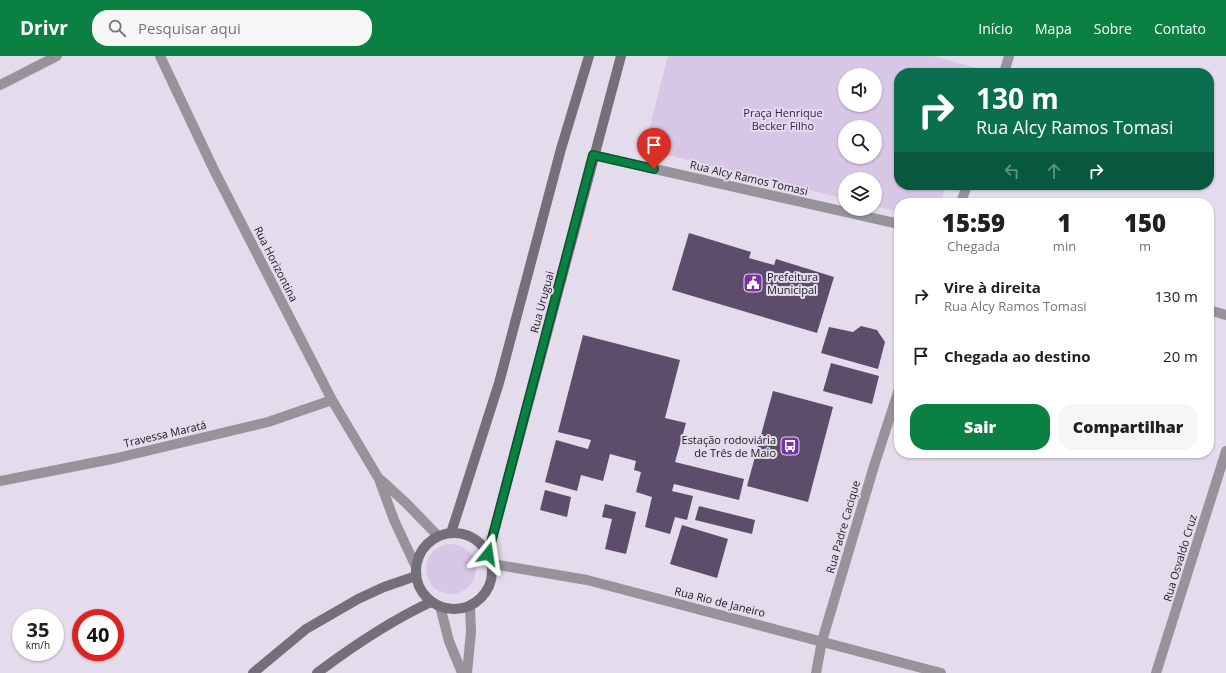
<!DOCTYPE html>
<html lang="pt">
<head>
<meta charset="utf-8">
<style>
  body { margin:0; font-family:"Open Sans",sans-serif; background:#f6f6f6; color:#202124; height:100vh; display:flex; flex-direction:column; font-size:15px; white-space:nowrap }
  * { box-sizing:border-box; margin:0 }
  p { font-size:13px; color:#757577 }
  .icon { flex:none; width:22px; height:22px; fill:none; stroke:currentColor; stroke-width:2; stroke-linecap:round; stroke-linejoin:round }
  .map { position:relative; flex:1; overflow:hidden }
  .panel { position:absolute; left:894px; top:142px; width:320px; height:260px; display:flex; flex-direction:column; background:#fff; border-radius:16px; box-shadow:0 1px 3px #0004 }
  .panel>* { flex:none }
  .banner { position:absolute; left:894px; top:12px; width:320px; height:122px; border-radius:16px; box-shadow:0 1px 3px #0004; background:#0b6e4f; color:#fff; overflow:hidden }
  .tools { position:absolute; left:838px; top:12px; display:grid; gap:8px }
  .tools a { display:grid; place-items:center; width:44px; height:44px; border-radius:50%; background:#fff; box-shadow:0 1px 3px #0004; font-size:20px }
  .speed { position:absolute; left:12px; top:553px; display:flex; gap:8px; font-size:20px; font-weight:700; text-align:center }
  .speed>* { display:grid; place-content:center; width:52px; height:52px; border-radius:50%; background:#fff; box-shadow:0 1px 3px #0004; line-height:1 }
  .speed small { font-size:10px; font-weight:400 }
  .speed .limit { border:6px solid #d22; background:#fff; color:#111 }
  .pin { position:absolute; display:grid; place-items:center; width:34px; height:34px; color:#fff; margin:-41px -17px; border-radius:50% 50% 50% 0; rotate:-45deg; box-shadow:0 0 4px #0007 }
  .pin .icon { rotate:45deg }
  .me { position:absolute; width:44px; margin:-22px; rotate:15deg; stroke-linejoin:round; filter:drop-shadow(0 0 3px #0008) }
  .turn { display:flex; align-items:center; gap:14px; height:84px; padding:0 16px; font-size:18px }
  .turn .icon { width:52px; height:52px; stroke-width:2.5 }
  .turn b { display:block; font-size:28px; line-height:34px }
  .lanes { display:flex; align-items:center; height:38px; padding:0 16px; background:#0003; justify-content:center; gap:20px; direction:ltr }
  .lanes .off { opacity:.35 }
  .eta { display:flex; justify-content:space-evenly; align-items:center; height:68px; text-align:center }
  .eta b { font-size:24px; font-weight:800; line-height:28px }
  .action { display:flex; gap:8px; margin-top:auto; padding:8px 16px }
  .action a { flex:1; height:46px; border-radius:16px; background:#0b8043; color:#fff; font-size:16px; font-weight:800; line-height:46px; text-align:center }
  .action a+a { background:#f6f6f6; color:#202124 }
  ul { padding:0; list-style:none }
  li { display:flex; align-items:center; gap:12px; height:60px; padding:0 16px }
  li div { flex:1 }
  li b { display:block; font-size:15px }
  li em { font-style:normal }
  header { display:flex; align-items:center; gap:24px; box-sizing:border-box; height:56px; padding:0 20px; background:#0b8043; color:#fff }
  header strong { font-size:19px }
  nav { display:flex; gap:22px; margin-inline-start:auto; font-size:14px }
  .search { width:280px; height:36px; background:#f6f6f6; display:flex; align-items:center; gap:10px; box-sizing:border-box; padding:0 14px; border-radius:16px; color:#757577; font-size:15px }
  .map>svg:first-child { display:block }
</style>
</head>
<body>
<header>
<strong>Drivr</strong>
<div class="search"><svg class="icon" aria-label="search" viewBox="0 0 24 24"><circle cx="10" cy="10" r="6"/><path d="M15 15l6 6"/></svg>Pesquisar aqui</div>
<nav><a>Início</a><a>Mapa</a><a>Sobre</a><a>Contato</a></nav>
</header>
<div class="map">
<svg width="1226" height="617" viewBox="0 0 1226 617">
  <rect width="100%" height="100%" fill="#e4dbec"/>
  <g fill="#d8c6e7" fill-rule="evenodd">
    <path d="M668,0H933L980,13L979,17H899V129H946L941,147H899V156L875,150V123H845V143L644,93ZM845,19H875V49H845ZM845,71H875V101H845Z"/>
    <circle cx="451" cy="513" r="25"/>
  </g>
  <g fill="#5d4d6a">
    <polygon points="689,177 751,196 749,202 774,209 776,203 834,221 817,277 672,234"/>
    <polygon points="861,270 877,274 885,286 878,313 821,297 829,271 853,276"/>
    <polygon points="583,279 680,304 665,362 686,367 675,406 744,423 739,444 674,428 672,435 693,440 687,464 675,461 670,478 645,471 652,441 636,436 641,416 634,414 636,405 610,398 603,425 581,419 577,435 545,426 556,384 588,393 591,384 558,376"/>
    <polygon points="831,307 879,320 872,348 823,335"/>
    <polygon points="773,335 833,351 808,446 747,430"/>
    <polygon points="545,434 571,441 567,461 540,454"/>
    <polygon points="605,448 636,456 626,498 605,493 612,463 602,461"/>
    <polygon points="699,450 755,464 752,478 695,464"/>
    <polygon points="682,469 728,483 717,522 670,508"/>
  </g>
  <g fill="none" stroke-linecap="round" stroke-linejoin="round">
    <g stroke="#97939a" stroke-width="10">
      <polyline points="160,0 214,114 332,344 379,423 394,464 416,511"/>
      <polyline points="1004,17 1009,0"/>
      <polyline points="0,29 57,0"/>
      <polyline points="593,99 899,168"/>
      <polyline points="961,147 967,129"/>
      <polyline points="1209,254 1226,259"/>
      <polyline points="381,424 406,447 438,480"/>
      <polyline points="0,425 117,402 268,366 332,344"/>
      <polyline points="492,508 587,524 941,617"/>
      <polyline points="440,550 449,585 462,617"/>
      <polyline points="467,617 471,576 470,550"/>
      <polyline points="816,617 822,585 874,410 899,333"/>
      <polyline points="1156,617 1226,395"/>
    </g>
    <g stroke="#746f79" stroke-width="10">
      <polyline points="451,477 499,327 561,93 589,0"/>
      <circle cx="454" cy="515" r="38"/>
      <polyline points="488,498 621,0"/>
      <polyline points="253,617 306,573 358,543 384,531 416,520"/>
      <path d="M317,617C353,590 390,565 431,546"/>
    </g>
  </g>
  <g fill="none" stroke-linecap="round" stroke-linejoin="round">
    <g stroke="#07532c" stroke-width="10">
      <polyline id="route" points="488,498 593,99 654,113"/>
    </g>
    <use href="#route" stroke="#0b8043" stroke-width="7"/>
  </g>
  <defs>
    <g id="civic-square" transform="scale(1)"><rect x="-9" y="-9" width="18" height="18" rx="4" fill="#7a33a6" stroke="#e4dbec"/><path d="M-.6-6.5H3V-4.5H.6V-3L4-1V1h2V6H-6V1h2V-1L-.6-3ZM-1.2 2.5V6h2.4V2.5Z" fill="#fff"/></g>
    <g id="bus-square" transform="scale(1)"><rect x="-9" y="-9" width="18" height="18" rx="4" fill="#7a33a6" stroke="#e4dbec"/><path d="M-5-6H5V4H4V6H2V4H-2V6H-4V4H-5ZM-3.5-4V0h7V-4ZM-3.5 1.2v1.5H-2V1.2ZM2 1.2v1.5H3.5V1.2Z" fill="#fff"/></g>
  </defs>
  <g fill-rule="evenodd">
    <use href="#civic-square" x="753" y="227"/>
    <use href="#bus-square" x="790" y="390"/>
  </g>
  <g text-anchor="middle" stroke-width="4" stroke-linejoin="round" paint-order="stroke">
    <g font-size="11" fill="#3a214c" stroke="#e4dbec">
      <text x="783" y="61">Praça Henrique<tspan x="783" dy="13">Becker Filho</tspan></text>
    </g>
    <g font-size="11" fill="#1b181e" stroke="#e4dbec">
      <text transform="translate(749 122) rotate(13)" y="4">Rua Alcy Ramos Tomasi</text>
      <text transform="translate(276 208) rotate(63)" y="4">Rua Horizontina</text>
      <text transform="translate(542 246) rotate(-75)" y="4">Rua Uruguai</text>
      <text transform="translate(165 378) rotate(-13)" y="4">Travessa Maratá</text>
      <text transform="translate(843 471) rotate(-74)" y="4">Rua Padre Cacique</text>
      <text transform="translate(1180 502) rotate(-73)" y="4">Rua Osvaldo Cruz</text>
      <text transform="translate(720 546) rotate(14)" y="4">Rua Rio de Janeiro</text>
    </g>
    <g font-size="11" fill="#1b181e" stroke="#e4dbec" text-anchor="start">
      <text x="767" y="225">Prefeitura<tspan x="767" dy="13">Municipal</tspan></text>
      <text x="776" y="388" text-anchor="end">Estação rodoviária<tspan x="776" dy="13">de Três de Maio</tspan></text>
    </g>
  </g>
</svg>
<div class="tools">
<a><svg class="icon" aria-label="sound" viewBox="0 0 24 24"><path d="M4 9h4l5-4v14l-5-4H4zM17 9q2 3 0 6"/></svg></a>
<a><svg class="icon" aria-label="search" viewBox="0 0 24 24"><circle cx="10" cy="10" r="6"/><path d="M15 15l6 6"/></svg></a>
<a><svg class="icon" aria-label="layers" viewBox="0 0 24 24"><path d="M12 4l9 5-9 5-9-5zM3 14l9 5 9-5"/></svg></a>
</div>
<div class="speed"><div>35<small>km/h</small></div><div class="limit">40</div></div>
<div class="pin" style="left:654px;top:113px;background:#d93025"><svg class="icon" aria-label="arrive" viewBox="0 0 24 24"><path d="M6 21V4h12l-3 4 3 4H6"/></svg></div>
<svg class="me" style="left:488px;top:498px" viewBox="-20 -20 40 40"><path d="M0-17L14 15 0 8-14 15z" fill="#0b8043" stroke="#fff" stroke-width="4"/></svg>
<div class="banner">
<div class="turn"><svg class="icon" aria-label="right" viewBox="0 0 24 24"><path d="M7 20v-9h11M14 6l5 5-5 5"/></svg><div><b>130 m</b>Rua Alcy Ramos Tomasi</div></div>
<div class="lanes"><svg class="icon off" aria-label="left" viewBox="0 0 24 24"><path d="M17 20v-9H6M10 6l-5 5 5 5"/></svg><svg class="icon off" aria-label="ahead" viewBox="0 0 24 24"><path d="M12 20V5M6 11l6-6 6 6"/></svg><svg class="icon" aria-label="right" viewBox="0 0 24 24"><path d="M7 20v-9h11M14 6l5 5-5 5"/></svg></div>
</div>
<section class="panel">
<div class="eta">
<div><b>15:59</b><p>Chegada</p></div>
<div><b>1</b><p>min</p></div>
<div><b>150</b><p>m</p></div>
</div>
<ul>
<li><svg class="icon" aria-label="right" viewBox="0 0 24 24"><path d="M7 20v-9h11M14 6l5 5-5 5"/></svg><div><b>Vire à direita</b><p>Rua Alcy Ramos Tomasi</p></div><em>130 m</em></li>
<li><svg class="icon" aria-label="arrive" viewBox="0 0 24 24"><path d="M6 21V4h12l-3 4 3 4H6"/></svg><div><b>Chegada ao destino</b></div><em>20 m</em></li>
</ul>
<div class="action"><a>Sair</a><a>Compartilhar</a></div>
</section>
</div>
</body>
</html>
